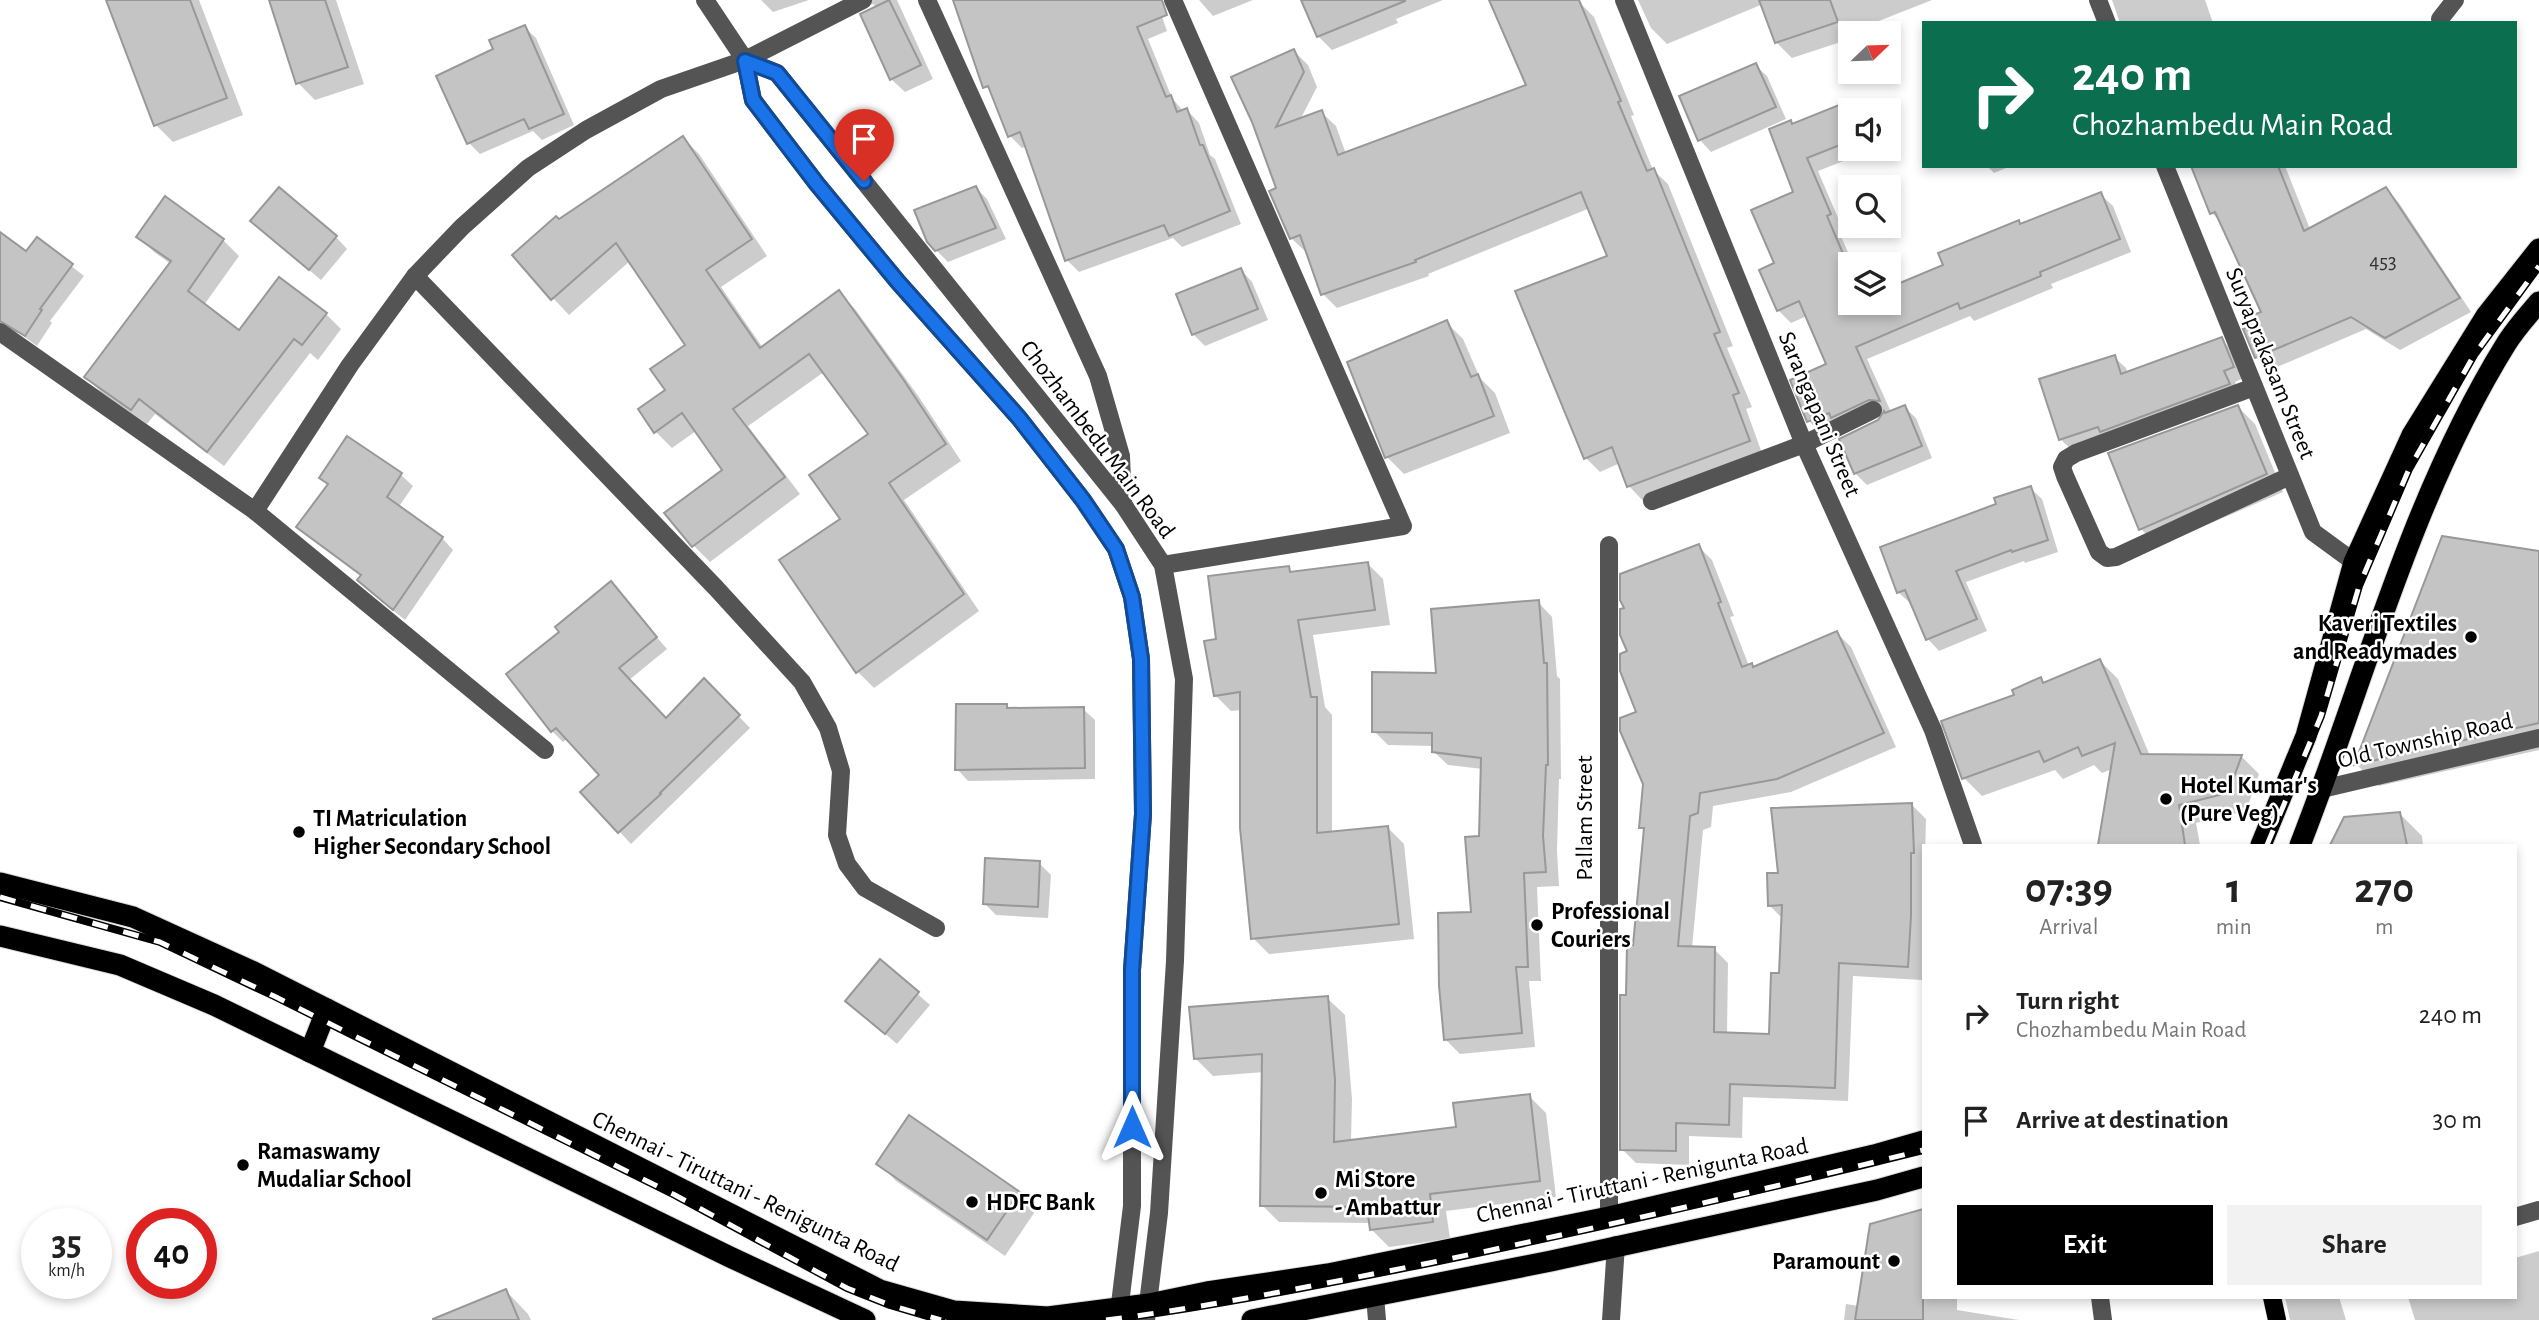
<!DOCTYPE html>
<html lang="en">
<head>
<meta charset="utf-8">
<style>
  body { margin:0; font-family:"Alegreya Sans",sans-serif; background:#f2f2f2; color:#222; height:100vh; display:flex; flex-direction:column; font-size:26px; white-space:nowrap }
  * { box-sizing:border-box; margin:0 }
  p { font-size:23px; color:#767676 }
  .icon { flex:none; width:38px; height:38px; fill:none; stroke:currentColor; stroke-width:2; stroke-linecap:round; stroke-linejoin:round }
  .map { position:relative; flex:1; overflow:hidden }
  .sheet { position:absolute; left:1922px; top:844px; width:595px; height:455px; display:flex; flex-direction:column; background:#fff; border-radius:0px; box-shadow:0 4px 10px #0003 }
  .sheet>* { flex:none }
  .guide { position:absolute; left:1922px; top:21px; width:595px; height:147px; border-radius:0px; box-shadow:0 4px 10px #0003; background:#0b6e4f; color:#fff; overflow:hidden }
  .needle { width:46px; rotate:67deg }
  .buttons { position:absolute; left:1838px; top:21px; display:grid; gap:14px }
  .buttons a { display:grid; place-items:center; width:63px; height:63px; border-radius:0px; background:#fff; box-shadow:0 4px 10px #0003; font-size:35px }
  .speed { position:absolute; left:21px; top:1208px; display:flex; gap:14px; font-size:35px; font-weight:700; text-align:center }
  .speed>* { display:grid; place-content:center; width:91px; height:91px; border-radius:50%; background:#fff; box-shadow:0 4px 10px #0003; line-height:1 }
  .speed small { font-size:18px; font-weight:400 }
  .speed .limit { border:10px solid #d22; background:#fff; color:#111 }
  .pin { position:absolute; display:grid; place-items:center; width:60px; height:60px; color:#fff; margin:-72px -30px; border-radius:50% 50% 50% 0; rotate:-45deg; box-shadow:0 0 7px #0007 }
  .pin .icon { rotate:45deg }
  .me { position:absolute; width:77px; margin:-38px; rotate:0deg; stroke-linejoin:round; filter:drop-shadow(0 0 5px #0008) }
  .turn { display:flex; align-items:center; gap:24px; height:147px; padding:0 35px; font-size:32px }
  .turn .icon { width:91px; height:91px; stroke-width:2.5 }
  .turn b { display:block; font-size:49px; line-height:60px }
  .eta { display:flex; justify-content:space-evenly; align-items:center; height:119px; text-align:center }
  .eta b { font-size:42px; font-weight:700; line-height:49px }
  .action { display:flex; gap:14px; margin-top:auto; padding:14px 35px }
  .action a { flex:1; height:80px; border-radius:0px; background:#000; color:#fff; font-size:28px; font-weight:700; line-height:80px; text-align:center }
  .action a+a { background:#f2f2f2; color:#222 }
  ul { padding:0; list-style:none }
  li { display:flex; align-items:center; gap:21px; height:105px; padding:0 35px }
  li div { flex:1 }
  li b { display:block; font-size:26px }
  li em { font-style:normal }
  .map>svg:first-child { display:block }
</style>
</head>
<body>
<div class="map">
<svg width="2539" height="1320" viewBox="0 0 2539 1320">
  <rect width="100%" height="100%" fill="#fff"/>
  <g fill="#0003">
    <polygon points="108,0 199,0 243,115 173,142 156,125"/>
    <polygon points="271,0 336,0 364,84 315,100 298,83"/>
    <polygon points="761,0 809,0 773,12"/>
    <polygon points="860,0 897,0 933,79 905,92 891,79 874,4 866,6"/>
    <polygon points="955,0 1156,0 1167,31 1148,39 1172,98 1184,112 1187,110 1199,123 1210,155 1215,159 1241,224 1182,247 1173,238 1079,272 1067,260 1027,146 1022,148 1010,136 993,93 983,84"/>
    <polygon points="1199,0 1253,0 1213,16"/>
    <polygon points="1303,0 1443,0 1396,19 1398,23 1332,50 1318,36"/>
    <polygon points="1491,0 1572,0 1580,3 1594,17 1634,115 1631,116 1653,170 1668,184 1733,346 1727,348 1752,407 1746,409 1763,456 1643,501 1629,486 1620,463 1600,472 1586,458 1609,257 1590,208 1428,274 1429,276 1337,308 1323,294 1308,251 1306,252 1291,238 1279,189 1254,122 1294,51 1308,65 1317,87 1300,120 1321,112 1336,126 1346,154 1528,86"/>
    <polygon points="1638,0 1932,0 1851,32 1850,39 1792,58 1776,42 1763,4 1667,44 1651,28"/>
    <polygon points="2112,0 2205,0 2213,23 2120,23"/>
    <polygon points="524,27 536,38 574,125 542,140 533,131 480,154 469,143 496,50"/>
    <polygon points="1755,65 1767,76 1786,119 1711,152 1700,140"/>
    <polygon points="1839,107 1850,119 1850,149 1862,149 1864,153 1818,171 1842,227 1838,229 1853,264 1850,264 1850,303 1888,303 1945,266 2021,225 2100,194 2113,206 2131,252 2051,284 2053,288 1974,321 1970,316 1867,359 1891,412 1904,407 1916,418 1932,458 1867,485 1855,473 1886,412 1882,411 1845,430 1821,434 1809,421 1828,365 1807,316 1791,323 1778,310 1776,264 1796,193 1790,122 1793,125"/>
    <polygon points="683,138 699,154 767,256 721,287 763,348 839,292 855,309 919,397 961,461 904,500 979,611 874,688 858,672 782,561 842,520 870,435 824,372 748,426 800,494 710,562 693,545 724,470 696,431 672,448 656,432 667,390 687,345 630,261 569,315 553,298 559,221"/>
    <polygon points="1987,166 2011,166 1994,173"/>
    <polygon points="2192,166 2285,166 2310,229 2386,189 2399,203 2471,312 2400,350 2366,329 2270,370 2256,357 2263,313 2222,223 2212,213"/>
    <polygon points="976,188 987,199 1006,239 948,262 936,250"/>
    <polygon points="264,232 336,237 347,249 321,280"/>
    <polygon points="0,234 27,253 37,239 84,276 50,321 52,323 37,346 19,333 0,330"/>
    <polygon points="138,236 223,240 239,256 204,305 240,333 326,314 341,329 318,360 310,353 224,466 155,414 147,424 101,392 86,377 171,264 154,252"/>
    <polygon points="1241,270 1252,282 1268,320 1205,346 1193,334"/>
    <polygon points="1446,322 1463,339 1480,378 1495,393 1510,433 1404,474 1387,457"/>
    <polygon points="2221,339 2233,351 2244,378 2235,382 2240,395 2072,450 2060,439 2114,357 2126,368 2128,374"/>
    <polygon points="2238,407 2255,424 2283,492 2158,546 2141,529"/>
    <polygon points="348,439 401,475 413,486 398,508 442,538 453,550 405,620 371,592 359,580 362,577 310,538 299,527 329,485 321,477"/>
    <polygon points="2030,488 2042,499 2058,552 2025,563 2024,561 1966,582 1987,631 1939,651 1928,639 1912,602 1910,603 1898,592"/>
    <polygon points="1698,546 1712,560 1734,616 1730,617 1749,666 1751,665 1755,668 1837,633 1851,647 1896,747 1791,792 1713,806 1711,827 1703,830 1692,948 1714,949 1728,963 1727,1034 1771,1036 1780,975 1783,919 1769,905 1779,875 1912,805 1926,819 1922,980 1853,976 1848,1101 1743,1097 1742,1138 1689,1136 1689,1165 1636,1163 1622,1149 1628,997 1645,832 1641,827 1645,783 1629,652"/>
    <polygon points="2539,553 2539,750 2379,786 2356,764"/>
    <polygon points="1367,563 1383,579 1390,625 1313,635 1325,707 1332,715 1332,833 1388,828 1404,844 1414,939 1269,954 1253,938 1242,710 1231,711 1215,695 1218,640 1288,568 1294,573"/>
    <polygon points="611,584 667,649 629,680 666,721 704,680 750,728 631,844 583,792 601,775 568,738 563,742 552,731 562,632"/>
    <polygon points="1538,602 1552,617 1557,676 1560,679 1561,779 1559,779 1557,851 1559,886 1537,887 1541,981 1529,981 1535,1047 1460,1054 1445,1039 1473,914 1481,838 1483,769 1448,765 1433,751 1433,746 1388,745 1374,731 1438,674"/>
    <polygon points="2100,661 2118,679 2150,756 2241,756 2259,774 2246,811 2196,823 2200,845 2100,845 2112,769 2102,773 2094,765 2063,779 2055,770 1982,796 1964,778 2017,696 2040,679 2045,684"/>
    <polygon points="1006,706 1010,710 1083,709 1095,720 1095,779 968,781 957,769"/>
    <polygon points="2399,813 2422,836 2423,845 2332,845 2345,819"/>
    <polygon points="1039,863 1051,875 1048,918 996,915 985,904"/>
    <polygon points="880,961 930,1005 897,1044 847,1001"/>
    <polygon points="1327,998 1345,1015 1352,1099 1351,1141 1458,1128 1529,1096 1546,1113 1556,1197 1446,1211 1450,1239 1389,1247 1371,1229 1371,1223 1279,1222 1262,1205 1264,1072 1213,1076 1196,1059"/>
    <polygon points="879,1163 1018,1193 1036,1210 1005,1256 896,1181"/>
    <polygon points="1923,1211 1923,1297 1957,1297 1957,1310 2019,1320 1844,1320 1846,1304 1859,1306 1872,1226"/>
    <polygon points="2539,1251 2539,1320 2415,1320 2408,1297 2515,1297 2515,1258"/>
    <polygon points="506,1291 528,1314 531,1320 434,1320"/>
    <polygon points="2285,1297 2339,1297 2346,1320 2290,1320"/>
  </g>
  <g fill="#c4c4c4" stroke="#989898" stroke-width="2">
    <polygon points="106,0 190,0 227,98 154,126"/>
    <polygon points="269,0 325,0 348,67 296,84"/>
    <polygon points="889,0 921,65 890,80 860,14"/>
    <polygon points="953,0 1162,0 1167,15 1137,27 1166,97 1171,95 1177,112 1187,108 1200,145 1203,145 1230,211 1169,236 1164,225 1065,261 1020,132 1008,137 988,86 983,88"/>
    <polygon points="1301,0 1405,0 1405,1 1317,37"/>
    <polygon points="1489,0 1579,0 1621,101 1618,102 1647,171 1654,168 1720,332 1714,334 1739,393 1733,395 1750,441 1627,487 1612,447 1584,459 1515,291 1607,256 1581,192 1415,260 1416,262 1321,295 1300,235 1290,239 1269,191 1276,188 1252,122 1231,77 1294,49 1304,72 1276,127 1322,110 1338,155 1526,85"/>
    <polygon points="1759,0 1830,0 1838,22 1775,43"/>
    <polygon points="525,25 564,114 529,129 524,119 467,144 436,76 493,49 489,40"/>
    <polygon points="1756,63 1776,107 1698,141 1679,96"/>
    <polygon points="1839,105 1850,133 1850,141 1807,158 1831,214 1827,216 1850,270 1850,304 1888,303 1888,288 1943,265 1938,253 2019,220 2020,224 2101,192 2120,239 2040,272 2041,276 1960,309 1958,303 1856,347 1880,401 1869,400 1831,418 1829,413 1807,422 1790,380 1826,364 1799,301 1777,311 1759,270 1774,263 1751,210 1793,192 1769,129 1791,120 1792,124"/>
    <polygon points="683,136 752,239 706,270 760,348 839,290 903,379 946,444 889,483 964,594 856,673 779,560 840,519 809,475 868,434 809,354 733,409 785,477 692,547 664,513 722,470 682,413 654,433 638,409 665,390 650,369 685,345 616,243 551,300 512,255 556,216 559,219"/>
    <polygon points="2191,166 2278,166 2304,231 2386,187 2460,298 2385,338 2351,317 2255,358 2243,329 2247,328 2243,319 2261,312 2215,212 2210,214"/>
    <polygon points="976,186 996,228 935,251 927,242 914,210"/>
    <polygon points="279,187 337,236 309,270 250,221"/>
    <polygon points="165,196 224,239 188,291 239,330 279,277 327,313 302,345 294,339 207,452 139,399 131,410 84,377 171,261 136,237"/>
    <polygon points="0,232 26,251 37,237 73,264 40,309 42,310 25,336 0,321"/>
    <polygon points="1241,268 1258,309 1192,335 1176,294"/>
    <polygon points="1447,320 1471,377 1478,374 1494,416 1385,458 1347,362"/>
    <polygon points="2222,337 2234,367 2224,371 2230,384 2100,432 2098,427 2059,440 2039,379 2115,355 2121,374"/>
    <polygon points="1905,405 1922,446 1854,474 1839,439 1878,420 1884,411 1885,413"/>
    <polygon points="2238,405 2267,474 2139,530 2108,453"/>
    <polygon points="347,436 402,473 387,497 443,537 393,610 357,580 361,575 296,527 328,484 319,478"/>
    <polygon points="2031,486 2048,540 2012,552 2011,550 1956,571 1977,619 1926,640 1905,590 1897,593 1880,547 1996,504 1994,498"/>
    <polygon points="2442,536 2539,551 2539,723 2354,765"/>
    <polygon points="1699,544 1721,602 1718,603 1742,667 1752,663 1753,667 1837,631 1884,733 1777,779 1700,793 1698,813 1690,816 1678,946 1715,947 1714,1032 1769,1034 1771,973 1779,973 1782,905 1768,906 1767,873 1778,873 1771,808 1912,803 1914,853 1911,853 1911,916 1908,967 1839,963 1835,1088 1730,1084 1729,1125 1676,1123 1676,1151 1620,1150 1620,995 1626,995 1627,945 1633,945 1644,828 1639,828 1643,784 1620,731 1620,718 1636,712 1620,671 1620,654 1627,651 1620,635 1620,609 1624,608 1620,600 1620,574"/>
    <polygon points="1368,562 1375,610 1298,620 1311,697 1317,697 1317,833 1388,826 1399,924 1251,939 1240,828 1240,692 1214,696 1204,641 1216,639 1208,576 1289,566 1290,572"/>
    <polygon points="611,581 657,637 619,668 666,718 704,678 740,715 660,793 661,794 618,833 580,792 599,775 556,728 551,732 506,674 559,632 555,627"/>
    <polygon points="1539,600 1544,663 1547,663 1548,765 1546,765 1543,836 1546,872 1524,873 1528,967 1516,967 1522,1033 1444,1040 1439,986 1438,913 1471,912 1465,837 1479,836 1481,758 1432,752 1432,733 1372,732 1372,672 1436,673 1431,609"/>
    <polygon points="2100,659 2141,754 2242,755 2228,793 2179,805 2185,845 2098,845 2115,743 2082,756 2078,747 2044,762 2039,751 1962,779 1941,721 2014,695 2012,690 2041,677 2043,683"/>
    <polygon points="956,704 1007,704 1007,708 1084,707 1085,768 955,770"/>
    <polygon points="2400,812 2407,845 2330,845 2344,817"/>
    <polygon points="985,858 1040,861 1038,907 983,904"/>
    <polygon points="880,959 919,992 885,1034 845,1001"/>
    <polygon points="1328,996 1335,1080 1334,1142 1456,1127 1453,1103 1530,1094 1540,1181 1430,1194 1433,1222 1370,1230 1367,1207 1260,1206 1262,1054 1194,1059 1189,1007"/>
    <polygon points="909,1115 1020,1192 987,1240 876,1164"/>
    <polygon points="1923,1209 1923,1320 1855,1320 1870,1224"/>
    <polygon points="506,1289 519,1320 433,1320 433,1319"/>
  </g>
  <g fill="none" stroke-linecap="round" stroke-linejoin="round">
    <g stroke="#dbdbdb" stroke-width="19">
      <polyline id="major" points="2272,1297 2277,1320"/>
    </g>
    <g stroke="#dbdbdb" stroke-width="23">
      <g id="highway">
        <polyline points="2261,845 2306,736 2354,562 2412,435 2486,316 2539,249"/>
        <path d="M2300,845C2366,677 2410,499 2506,344C2515,329 2528,315 2539,302"/>
        <polyline points="0,883 133,917 254,972 880,1290 954,1311 1048,1317 1149,1304 1207,1292 1328,1274 1609,1217 1874,1155 1923,1141"/>
        <polyline points="0,936 120,965 214,1005 730,1257 865,1320"/>
        <polyline points="310,1052 327,1009"/>
        <polyline points="1252,1320 1551,1261 1877,1190 1923,1177"/>
      </g>
    </g>
    <g stroke="#545454" stroke-width="18">
      <polyline points="705,0 745,60 753,100 817,184 898,282 1019,418 1083,500 1116,549 1132,597 1141,659 1143,814 1132,970 1132,1206 1118,1320"/>
      <polyline points="927,0 1098,376 1121,456 1123,504"/>
      <polyline points="1624,0 1804,444 1933,730 1973,845"/>
      <polyline points="2098,0 2107,23"/>
      <polyline points="2440,19 2455,0"/>
      <polyline points="745,60 777,73 1123,504 1163,565 1184,679 1175,961 1159,1213 1146,1320"/>
      <polyline points="2165,166 2313,532 2354,562"/>
      <polyline points="415,276 716,588 802,682 828,728 841,771 837,835 847,864 865,888 936,928"/>
      <polyline points="0,332 255,511 350,365 415,276 462,227 528,168 586,130 661,89 745,60 863,0"/>
      <polyline points="2254,387 2076,453 2066,459 2062,467 2065,476 2099,552 2107,558 2116,557 2290,476"/>
      <polyline points="1652,501 1804,444 1873,410"/>
      <polyline points="255,511 545,750"/>
      <polyline points="1609,545 1609,1217"/>
      <polyline points="1163,565 1403,526 1173,0"/>
      <polyline points="2322,789 2539,738"/>
      <polyline points="2515,1217 2539,1210"/>
      <polyline points="1375,1296 1377,1320"/>
      <polyline points="2100,1297 2103,1320"/>
      <polyline points="1611,1320 1616,1245"/>
    </g>
    <use href="#major" stroke="#000" stroke-width="18"/>
    <use href="#highway" stroke="#000" stroke-width="21"/>
    <g stroke="#000" stroke-width="8">
      <g id="rail">
        <polyline points="2267,845 2321,716 2359,586 2409,469 2474,355 2539,266"/>
        <polyline points="0,897 160,942 274,996 675,1195 847,1288 890,1305 941,1320"/>
        <path d="M1106,1320C1215,1306 1322,1284 1429,1263C1594,1229 1759,1191 1923,1150"/>
      </g>
    </g>
    <use href="#rail" stroke="#fff" stroke-width="5" stroke-dasharray="16" stroke-linecap="butt"/>
  </g>
  <g fill="none" stroke-linecap="round" stroke-linejoin="round">
    <g stroke="#114b97" stroke-width="18">
      <polyline id="route" points="864,181 777,73 745,61 753,100 817,184 898,282 1019,418 1083,500 1116,549 1132,597 1141,659 1143,814 1132,970 1132,1127"/>
    </g>
    <use href="#route" stroke="#1a73e8" stroke-width="12"/>
  </g>
  <g fill="#000" stroke="#fff" stroke-width="2.5">
    <circle cx="2471" cy="637" r="7"/>
    <circle cx="2166" cy="799" r="7"/>
    <circle cx="299" cy="832" r="7"/>
    <circle cx="1537" cy="925" r="7"/>
    <circle cx="243" cy="1165" r="7"/>
    <circle cx="1321" cy="1193" r="7"/>
    <circle cx="972" cy="1202" r="7"/>
    <circle cx="1894" cy="1261" r="7"/>
  </g>
  <g text-anchor="middle" stroke-width="5" stroke-linejoin="round" paint-order="stroke">
    <g font-size="21" fill="#313131">
      <text x="2383" y="268">453</text>
    </g>
    <g font-size="24" fill="#000" stroke="#fff">
      <text transform="translate(2271 363) rotate(68)" y="8">Suryaprakasam Street</text>
      <text transform="translate(1820 414) rotate(67)" y="8">Sarangapani Street</text>
      <text transform="translate(1098 439) rotate(53)" y="8">Chozhambedu Main Road</text>
      <text transform="translate(2425 740) rotate(-13)" y="8">Old Township Road</text>
      <text transform="translate(1584 818) rotate(-90)" y="8">Pallam Street</text>
      <text transform="translate(1642 1180) rotate(-12)" y="8">Chennai - Tiruttani - Renigunta Road</text>
      <text transform="translate(746 1191) rotate(26)" y="8">Chennai - Tiruttani - Renigunta Road</text>
    </g>
    <g font-size="24" font-weight="bold" fill="#000" stroke="#fff" text-anchor="start">
      <text x="2457" y="631" text-anchor="end">Kaveri Textiles<tspan x="2457" dy="28">and Readymades</tspan></text>
      <text x="2180" y="793">Hotel Kumar's<tspan x="2180" dy="28">(Pure Veg)</tspan></text>
      <text x="313" y="826">TI Matriculation<tspan x="313" dy="28">Higher Secondary School</tspan></text>
      <text x="1551" y="919">Professional<tspan x="1551" dy="28">Couriers</tspan></text>
      <text x="257" y="1159">Ramaswamy<tspan x="257" dy="28">Mudaliar School</tspan></text>
      <text x="1335" y="1187">Mi Store<tspan x="1335" dy="28">- Ambattur</tspan></text>
      <text x="986" y="1210">HDFC Bank</text>
      <text x="1880" y="1269" text-anchor="end">Paramount</text>
    </g>
  </g>
</svg>
<div class="buttons">
<a><svg class="needle" viewBox="-14 -14 28 28"><path d="M0-13l5 13h-10z" fill="#e53935"/><path d="M0 13l5-13h-10z" fill="#767676"/></svg></a>
<a><svg class="icon" aria-label="sound" viewBox="0 0 24 24"><path d="M4 9h4l5-4v14l-5-4H4zM17 9q2 3 0 6"/></svg></a>
<a><svg class="icon" aria-label="search" viewBox="0 0 24 24"><circle cx="10" cy="10" r="6"/><path d="M15 15l6 6"/></svg></a>
<a><svg class="icon" aria-label="layers" viewBox="0 0 24 24"><path d="M12 4l9 5-9 5-9-5zM3 14l9 5 9-5"/></svg></a>
</div>
<div class="speed"><div>35<small>km/h</small></div><div class="limit">40</div></div>
<div class="pin" style="left:864px;top:181px;background:#d93025"><svg class="icon" aria-label="arrive" viewBox="0 0 24 24"><path d="M6 21V4h12l-3 4 3 4H6"/></svg></div>
<svg class="me" style="left:1132px;top:1127px" viewBox="-20 -20 40 40"><path d="M0-17L14 15 0 8-14 15z" fill="#1a73e8" stroke="#fff" stroke-width="4"/></svg>
<div class="guide">
<div class="turn"><svg class="icon" aria-label="right" viewBox="0 0 24 24"><path d="M7 20v-9h11M14 6l5 5-5 5"/></svg><div><b>240 m</b>Chozhambedu Main Road</div></div>
</div>
<section class="sheet">
<div class="eta">
<div><b>07:39</b><p>Arrival</p></div>
<div><b>1</b><p>min</p></div>
<div><b>270</b><p>m</p></div>
</div>
<ul>
<li><svg class="icon" aria-label="right" viewBox="0 0 24 24"><path d="M7 20v-9h11M14 6l5 5-5 5"/></svg><div><b>Turn right</b><p>Chozhambedu Main Road</p></div><em>240 m</em></li>
<li><svg class="icon" aria-label="arrive" viewBox="0 0 24 24"><path d="M6 21V4h12l-3 4 3 4H6"/></svg><div><b>Arrive at destination</b></div><em>30 m</em></li>
</ul>
<div class="action"><a>Exit</a><a>Share</a></div>
</section>
</div>
</body>
</html>
